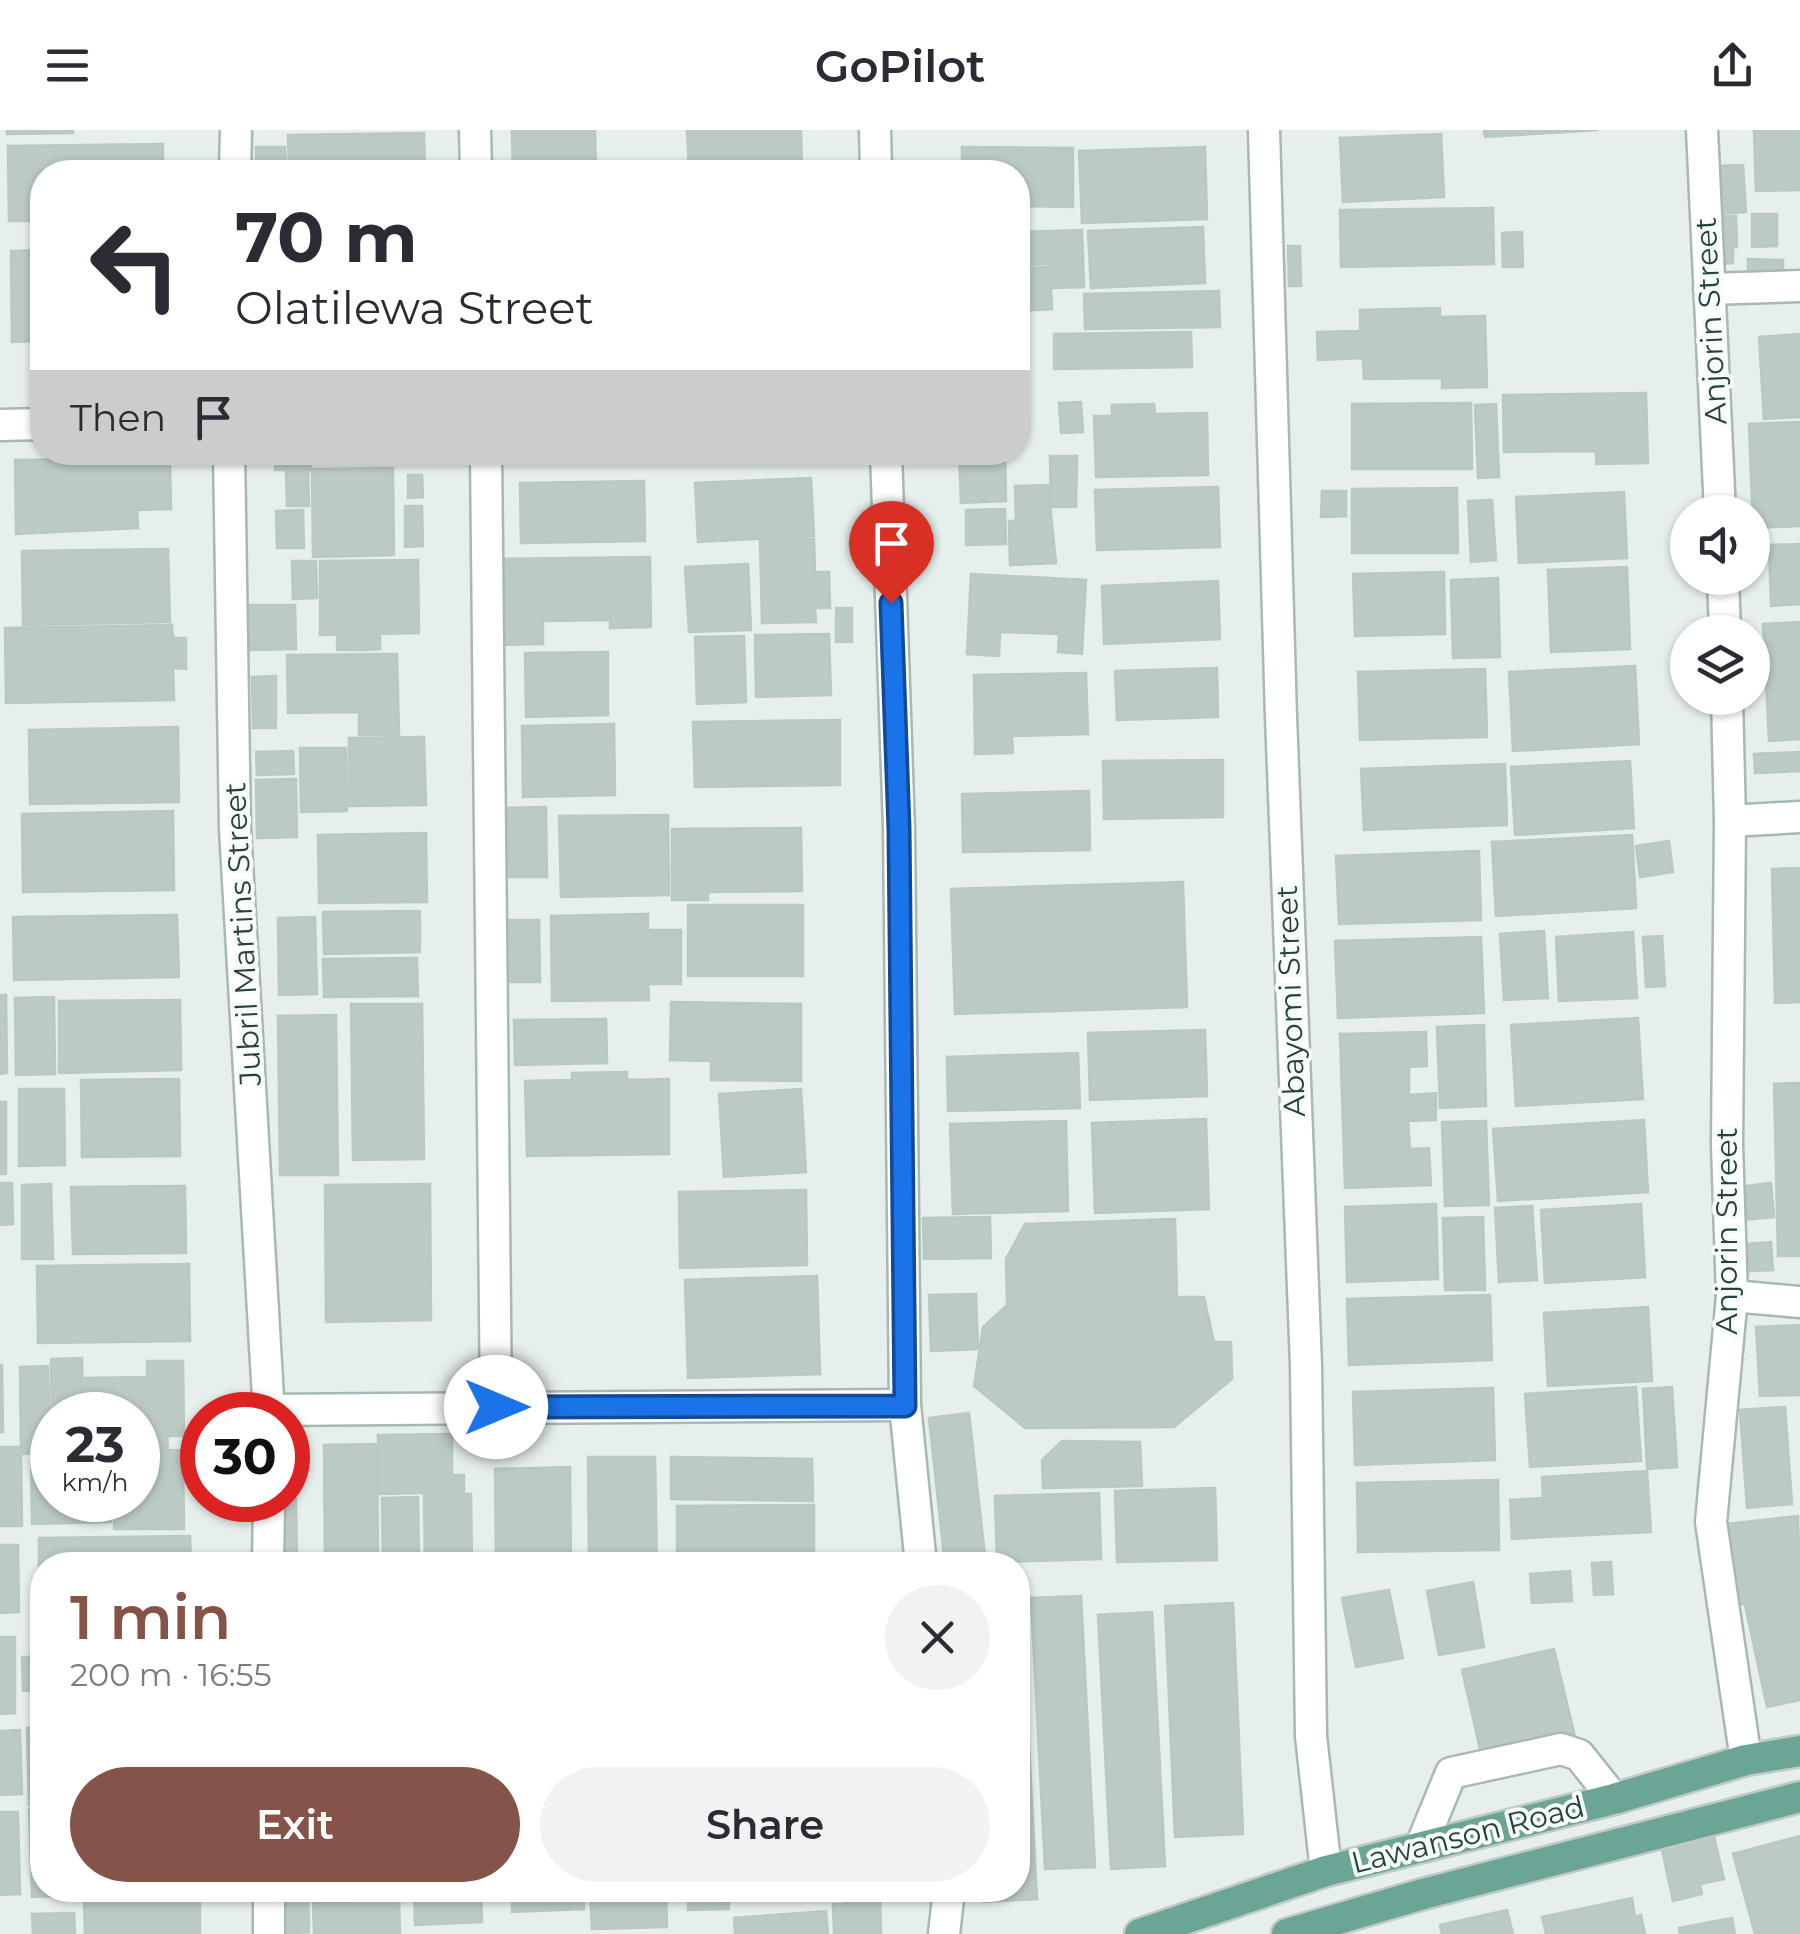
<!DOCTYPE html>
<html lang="en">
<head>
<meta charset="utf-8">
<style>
  body { margin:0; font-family:Montserrat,sans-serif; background:#f2f2f3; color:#2b2b33; height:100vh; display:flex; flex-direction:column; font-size:38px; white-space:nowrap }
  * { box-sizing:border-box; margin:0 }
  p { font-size:32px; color:#7c7c81 }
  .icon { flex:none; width:55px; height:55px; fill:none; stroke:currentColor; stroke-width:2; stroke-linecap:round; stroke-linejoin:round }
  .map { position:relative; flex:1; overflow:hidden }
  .side { position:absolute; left:30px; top:1422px; width:1000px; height:350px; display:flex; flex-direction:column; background:#fff; border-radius:40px; box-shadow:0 2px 8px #0004 }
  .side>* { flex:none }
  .banner { position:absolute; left:30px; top:30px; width:1000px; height:305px; border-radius:40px; box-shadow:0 2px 8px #0004; background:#fff; color:#2b2b33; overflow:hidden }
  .tools { position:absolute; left:1670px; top:365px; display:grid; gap:20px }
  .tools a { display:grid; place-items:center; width:100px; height:100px; border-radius:50%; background:#fff; box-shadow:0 2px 8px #0004; font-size:50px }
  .speed { position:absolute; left:30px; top:1262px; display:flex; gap:20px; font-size:50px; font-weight:700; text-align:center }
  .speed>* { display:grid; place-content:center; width:130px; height:130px; border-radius:50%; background:#fff; box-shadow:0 2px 8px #0004; line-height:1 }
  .speed small { font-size:25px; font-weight:400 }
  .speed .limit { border:15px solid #d22; background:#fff; color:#111 }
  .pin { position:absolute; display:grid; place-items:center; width:85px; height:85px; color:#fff; margin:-102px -42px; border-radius:50% 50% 50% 0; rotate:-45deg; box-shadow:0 0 10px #0007 }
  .pin .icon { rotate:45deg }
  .me { position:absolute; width:110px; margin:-55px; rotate:90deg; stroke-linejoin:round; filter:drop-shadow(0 0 8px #0008) }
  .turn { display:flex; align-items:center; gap:35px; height:210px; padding:0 40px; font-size:45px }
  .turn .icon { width:130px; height:130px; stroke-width:2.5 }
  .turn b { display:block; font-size:70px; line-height:85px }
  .then { display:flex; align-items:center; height:95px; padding:0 40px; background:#0003; gap:20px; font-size:38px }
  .round { display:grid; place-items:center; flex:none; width:105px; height:105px; border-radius:52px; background:#f2f2f3 }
  .head { display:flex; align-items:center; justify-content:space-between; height:170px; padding:0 40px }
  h1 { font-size:60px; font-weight:600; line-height:75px; color:#855347 }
  .button { display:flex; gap:20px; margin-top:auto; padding:20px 40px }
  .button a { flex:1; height:115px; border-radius:60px; background:#855347; color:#fff; font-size:40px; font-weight:600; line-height:115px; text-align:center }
  .button a+a { background:#f2f2f3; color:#2b2b33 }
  header { display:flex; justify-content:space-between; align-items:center; height:130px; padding:0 40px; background:#fff; font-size:45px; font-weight:600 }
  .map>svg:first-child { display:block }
</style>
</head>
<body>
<header><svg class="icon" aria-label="menu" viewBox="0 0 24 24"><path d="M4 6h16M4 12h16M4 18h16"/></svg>GoPilot<svg class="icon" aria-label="share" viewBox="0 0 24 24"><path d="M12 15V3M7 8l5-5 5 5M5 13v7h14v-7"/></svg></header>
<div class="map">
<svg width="1800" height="1804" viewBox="0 0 1800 1804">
  <rect width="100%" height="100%" fill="#e6efeb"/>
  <g fill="#bbcac4" stroke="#b8c9c2" stroke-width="2.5">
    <polygon points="7,0 73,0 73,3 7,4"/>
    <polygon points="512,0 595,0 596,41 513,42"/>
    <polygon points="687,0 801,0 802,42 689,42"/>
    <polygon points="1484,0 1598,0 1485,7"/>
    <polygon points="1754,0 1800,0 1800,60 1756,61"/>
    <polygon points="424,3 425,40 289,42 288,5"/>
    <polygon points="1441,4 1444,67 1343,72 1340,8"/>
    <polygon points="163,14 163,42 42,42 42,91 9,91 8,16"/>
    <polygon points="256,17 285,17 286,42 256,42"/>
    <polygon points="962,17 1073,18 1073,77 1018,76 1018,42 962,42"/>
    <polygon points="1205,17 1207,89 1082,93 1079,21"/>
    <polygon points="1743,35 1746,82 1715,84 1713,36"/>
    <polygon points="1493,78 1494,134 1341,137 1340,80"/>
    <polygon points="1752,84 1777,84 1777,116 1752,117"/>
    <polygon points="1715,86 1736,86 1737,117 1715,117"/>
    <polygon points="1203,97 1205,153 1091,158 1088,101"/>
    <polygon points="1082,100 1084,157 1053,158 1052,134 1018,135 1018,102"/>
    <polygon points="1522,102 1523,137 1503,137 1502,103"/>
    <polygon points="1288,116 1300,116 1301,156 1289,156"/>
    <polygon points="1718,117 1733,117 1733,133 1719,134"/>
    <polygon points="42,120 42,211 12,212 11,121"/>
    <polygon points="1748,129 1783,130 1783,146 1748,145"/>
    <polygon points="1050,137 1052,179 1018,181 1018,138"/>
    <polygon points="1219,161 1220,197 1085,199 1084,164"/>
    <polygon points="1440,178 1440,187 1485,186 1487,257 1442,258 1442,248 1364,249 1363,228 1318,230 1317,202 1360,201 1360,180"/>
    <polygon points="1191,202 1192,237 1054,239 1054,204"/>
    <polygon points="1800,204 1800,287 1764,289 1759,207"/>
    <polygon points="1646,263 1648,333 1596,334 1596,321 1504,322 1503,265"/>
    <polygon points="1081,272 1083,302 1061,303 1059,273"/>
    <polygon points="1471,273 1472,339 1352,339 1352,274"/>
    <polygon points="1154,274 1155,284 1207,283 1208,345 1096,347 1094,286 1112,286 1112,275"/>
    <polygon points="1496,274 1499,347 1478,348 1475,275"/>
    <polygon points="1800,292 1800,396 1753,398 1749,294"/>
    <rect x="275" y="322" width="36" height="18"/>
    <polygon points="959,322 1005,322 1006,371 961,373"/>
    <polygon points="1050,326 1077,326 1076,377 1051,377"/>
    <polygon points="170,328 171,379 137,380 138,398 16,404 15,330"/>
    <polygon points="393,338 394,425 313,427 312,339"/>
    <polygon points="286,341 308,341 309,376 287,376"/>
    <polygon points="408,345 422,345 423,367 408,368"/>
    <polygon points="811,348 814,406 698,412 695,353"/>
    <polygon points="644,351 645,411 521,413 520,353"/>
    <polygon points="1048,355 1056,433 1010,435 1009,391 1016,391 1015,356"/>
    <polygon points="1218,357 1220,417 1097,420 1095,360"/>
    <polygon points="1457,358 1458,423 1352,423 1352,359"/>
    <polygon points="1322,361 1346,361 1346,386 1321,387"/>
    <polygon points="1624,362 1627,428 1519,433 1516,367"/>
    <polygon points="1492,370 1496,430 1471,432 1468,371"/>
    <polygon points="405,376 422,376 423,416 405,417"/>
    <polygon points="1005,379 1006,414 966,415 966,380"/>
    <polygon points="303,380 304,418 277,418 276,381"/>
    <polygon points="814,409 815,442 829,442 830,478 815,478 816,492 762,493 760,410"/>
    <polygon points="1800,414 1800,474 1771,476 1769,415"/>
    <polygon points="168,419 170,492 23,495 22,421"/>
    <polygon points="650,427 651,497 610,498 610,490 543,491 543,514 494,515 493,429"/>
    <polygon points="418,430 419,503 320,505 320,431"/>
    <polygon points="292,431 316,431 317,468 293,469"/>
    <polygon points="748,434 751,500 689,502 685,437"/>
    <polygon points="1627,437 1630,519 1551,522 1548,440"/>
    <polygon points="1444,442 1445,504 1355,506 1353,444"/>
    <polygon points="971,444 1086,450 1082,524 1058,522 1059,504 1000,502 999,526 967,524"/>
    <polygon points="1498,448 1500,527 1453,528 1451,450"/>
    <polygon points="1218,451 1220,509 1104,514 1102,456"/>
    <polygon points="247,475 295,475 296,519 248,520"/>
    <rect x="836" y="478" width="16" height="34"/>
    <polygon points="1800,492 1800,609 1769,611 1763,494"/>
    <polygon points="172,495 173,508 186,508 186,539 173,538 174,570 6,573 5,498"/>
    <polygon points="365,504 365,520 337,520 337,505"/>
    <polygon points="366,504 380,504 380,519 366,520"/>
    <polygon points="829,504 831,565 756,567 755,505"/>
    <polygon points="744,506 746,572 697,574 695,507"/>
    <polygon points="608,522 608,585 526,587 525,523"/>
    <polygon points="397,524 399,605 359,605 359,582 288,583 287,525"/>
    <polygon points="1635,536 1639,614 1513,621 1509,542"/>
    <polygon points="1217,538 1218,587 1117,590 1115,541"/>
    <polygon points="1485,539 1487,607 1360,610 1358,542"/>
    <polygon points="1086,543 1088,604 1012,606 1013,623 975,624 974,545"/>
    <polygon points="276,546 276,598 253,598 252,547"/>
    <polygon points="840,590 840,655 695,657 693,592"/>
    <polygon points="614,594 615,665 523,667 522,596"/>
    <polygon points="178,597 179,672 30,674 29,600"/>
    <polygon points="424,607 426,675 349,676 349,608"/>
    <polygon points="300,618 346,618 347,681 301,682"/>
    <polygon points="293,621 294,644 257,645 256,622"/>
    <polygon points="1800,622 1800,641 1755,643 1754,624"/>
    <polygon points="1223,630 1223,687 1104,689 1103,631"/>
    <polygon points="1630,631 1634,698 1515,705 1511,637"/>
    <polygon points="1505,634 1507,695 1364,700 1361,639"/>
    <polygon points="296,649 297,707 257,708 256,650"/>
    <polygon points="1089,661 1090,720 963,722 962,664"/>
    <polygon points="546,677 547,747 500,747 500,678"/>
    <polygon points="173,681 174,760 23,762 22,684"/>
    <polygon points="668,685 669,765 561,767 559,686"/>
    <polygon points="801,698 802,761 708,762 708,770 672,770 672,699"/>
    <polygon points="426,703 427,772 319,773 318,705"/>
    <polygon points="1632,705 1636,778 1496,786 1492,712"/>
    <polygon points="1669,711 1673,742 1640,747 1636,716"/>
    <polygon points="1479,721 1481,790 1339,794 1336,726"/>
    <polygon points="1800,738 1800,872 1775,873 1772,739"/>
    <polygon points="1183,752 1187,877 955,884 951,759"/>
    <rect x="688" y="775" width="115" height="71"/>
    <polygon points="420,781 420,822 324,824 323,782"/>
    <polygon points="648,784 648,800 681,800 681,854 648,854 649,870 552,871 551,786"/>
    <polygon points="177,785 179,847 14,850 13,787"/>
    <polygon points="315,787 317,864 279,865 278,788"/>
    <polygon points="496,790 539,790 540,852 497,852"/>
    <polygon points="1544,801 1548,868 1504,870 1500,804"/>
    <polygon points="1633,802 1637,868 1559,871 1556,807"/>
    <polygon points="1662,806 1665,856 1646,857 1643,807"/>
    <polygon points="1481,807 1484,883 1338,888 1335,811"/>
    <polygon points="417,828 418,866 324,867 323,829"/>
    <polygon points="0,865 6,865 7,943 0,944"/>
    <polygon points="54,867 55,944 16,945 15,868"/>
    <polygon points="180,870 181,940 59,943 59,871"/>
    <polygon points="671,872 801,874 801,951 711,950 711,931 670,930"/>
    <polygon points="351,874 422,874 424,1029 353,1030"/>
    <polygon points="336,885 338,1045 280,1045 278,886"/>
    <polygon points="1638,888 1643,969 1516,976 1511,895"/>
    <polygon points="606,889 607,933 515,935 514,890"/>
    <polygon points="1484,895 1486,976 1440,978 1437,897"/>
    <polygon points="1205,900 1207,966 1090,970 1088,903"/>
    <polygon points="1426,902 1427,936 1409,937 1409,965 1436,963 1436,990 1408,991 1410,1019 1429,1018 1431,1055 1345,1058 1340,904"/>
    <polygon points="1078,923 1080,978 948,981 947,927"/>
    <polygon points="627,942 627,950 669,949 669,1024 527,1026 525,951 572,950 572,943"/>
    <polygon points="179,949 180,1026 82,1027 81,950"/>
    <polygon points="1800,953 1800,1126 1778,1126 1774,954"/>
    <polygon points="19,959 64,959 65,1035 19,1036"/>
    <polygon points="801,959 806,1042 724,1047 719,964"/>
    <rect x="0" y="972" width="6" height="72"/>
    <polygon points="1206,989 1209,1079 1095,1083 1092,993"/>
    <polygon points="1644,990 1648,1062 1498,1071 1493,999"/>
    <polygon points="1066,991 1068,1081 953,1084 950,994"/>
    <polygon points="1486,991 1489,1075 1445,1076 1442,992"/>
    <polygon points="0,1053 12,1053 13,1094 0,1095"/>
    <polygon points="1771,1053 1774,1087 1731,1091 1730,1058"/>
    <polygon points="51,1054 53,1129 22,1129 22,1055"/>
    <polygon points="430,1054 431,1190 326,1192 325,1055"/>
    <polygon points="185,1056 186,1123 73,1124 71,1057"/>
    <polygon points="806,1060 807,1135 680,1138 679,1062"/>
    <polygon points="1436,1074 1438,1149 1347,1152 1345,1077"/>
    <polygon points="1641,1074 1645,1147 1545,1153 1541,1080"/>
    <polygon points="1532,1076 1537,1150 1499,1152 1495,1078"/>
    <polygon points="990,1087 991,1128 924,1129 923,1088"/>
    <polygon points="1483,1087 1485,1160 1445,1160 1443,1088"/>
    <polygon points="1175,1089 1177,1167 1204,1167 1214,1212 1231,1212 1232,1249 1174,1297 1025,1298 974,1256 983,1197 1007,1175 1006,1129 1025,1094"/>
    <polygon points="1771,1112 1773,1140 1734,1142 1732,1115"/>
    <polygon points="189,1134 190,1211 38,1213 37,1136"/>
    <polygon points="817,1146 820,1244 688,1248 685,1150"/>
    <polygon points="976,1164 978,1219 931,1221 929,1165"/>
    <polygon points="1490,1165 1492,1230 1349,1235 1347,1169"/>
    <polygon points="1648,1177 1652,1251 1548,1256 1544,1183"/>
    <polygon points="1800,1195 1800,1265 1760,1266 1756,1197"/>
    <polygon points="82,1228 83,1285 52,1285 52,1302 51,1229"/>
    <polygon points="147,1231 183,1231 184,1306 167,1306 168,1319 138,1319 138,1285 85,1285 85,1248 147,1247"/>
    <polygon points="0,1235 2,1235 3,1302 0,1302"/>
    <polygon points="48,1236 50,1323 21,1324 20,1237"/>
    <polygon points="1636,1257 1641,1331 1530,1337 1525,1264"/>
    <polygon points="1672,1257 1677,1337 1647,1339 1643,1259"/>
    <polygon points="1493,1258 1495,1330 1355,1335 1353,1262"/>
    <polygon points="1785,1277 1792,1374 1747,1378 1740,1280"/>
    <polygon points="969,1283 986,1435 945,1435 929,1288"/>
    <polygon points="452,1304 452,1345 464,1345 464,1362 379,1364 378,1305"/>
    <polygon points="1062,1311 1140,1312 1142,1356 1043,1358 1042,1330"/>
    <polygon points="377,1314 378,1435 325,1435 324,1315"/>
    <polygon points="0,1317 21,1317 22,1396 0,1396"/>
    <polygon points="183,1320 184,1399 114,1399 114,1370 138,1370 138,1321"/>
    <polygon points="588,1327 655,1327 657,1435 589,1435"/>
    <polygon points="671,1327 812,1329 813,1371 671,1369"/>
    <polygon points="31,1328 52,1328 52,1370 111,1370 111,1392 32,1394"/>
    <polygon points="570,1337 571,1435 496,1435 495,1339"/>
    <polygon points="1647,1341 1651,1402 1545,1407 1542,1347"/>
    <polygon points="1498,1350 1499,1420 1358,1422 1357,1353"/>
    <polygon points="1215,1358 1217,1430 1117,1432 1115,1361"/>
    <polygon points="1099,1363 1101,1429 997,1432 995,1366"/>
    <polygon points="424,1364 471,1364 472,1435 425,1435"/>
    <polygon points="418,1367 419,1435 383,1435 382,1368"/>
    <polygon points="1542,1368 1544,1407 1512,1409 1510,1370"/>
    <polygon points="296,1369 297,1435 275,1435 273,1370"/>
    <polygon points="814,1375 814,1429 677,1430 677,1376"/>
    <polygon points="1798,1386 1800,1468 1736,1475 1726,1394"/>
    <polygon points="190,1406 191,1435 42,1435 42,1486 39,1487 39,1408"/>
    <polygon points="0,1415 18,1415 19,1482 0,1483"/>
    <polygon points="1611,1432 1613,1464 1594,1465 1592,1433"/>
    <polygon points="1570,1441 1572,1471 1532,1473 1530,1444"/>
    <polygon points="1473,1452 1484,1517 1439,1525 1427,1461"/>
    <polygon points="1389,1460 1403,1528 1356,1537 1342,1468"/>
    <polygon points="1081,1466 1095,1737 1045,1739 1031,1468"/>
    <polygon points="1800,1470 1800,1570 1767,1577 1745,1475"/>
    <polygon points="1233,1473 1243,1704 1175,1707 1165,1476"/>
    <polygon points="1018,1479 1022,1479 1037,1769 983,1772 983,1760 1018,1760"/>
    <polygon points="1152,1482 1165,1736 1111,1739 1098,1485"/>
    <polygon points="0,1507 15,1507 15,1583 0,1584"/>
    <polygon points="1554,1519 1576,1611 1483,1632 1462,1540"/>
    <polygon points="22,1527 42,1527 42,1560 23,1561"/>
    <polygon points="27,1598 42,1598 42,1675 29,1675"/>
    <polygon points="20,1600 22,1664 0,1665 0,1601"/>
    <polygon points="42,1678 42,1760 206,1761 32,1767 29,1679"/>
    <polygon points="0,1682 18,1682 20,1764 0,1765"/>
    <polygon points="1712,1698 1724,1749 1700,1754 1702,1764 1673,1771 1660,1710"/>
    <polygon points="1800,1706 1800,1804 1755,1804 1733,1724"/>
    <polygon points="280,1760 308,1760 309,1802 282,1804"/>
    <polygon points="414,1760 481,1760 482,1792 415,1795"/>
    <polygon points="512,1760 584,1760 584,1779 512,1782"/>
    <polygon points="590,1760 666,1760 667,1797 592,1799"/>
    <polygon points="688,1760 728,1760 729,1779 688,1780"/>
    <polygon points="734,1760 834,1760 834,1761 734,1763"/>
    <polygon points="844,1760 880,1760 881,1803 834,1804 833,1774 844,1774"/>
    <polygon points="200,1768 200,1804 85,1804 84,1769"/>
    <polygon points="1632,1768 1635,1787 1641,1785 1645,1804 1546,1804 1542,1787"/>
    <polygon points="399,1769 400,1803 314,1804 313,1772"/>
    <polygon points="1507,1780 1513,1804 1442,1804 1440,1795"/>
    <polygon points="826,1781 828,1804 735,1804 734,1788"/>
    <polygon points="74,1783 75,1804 33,1804 32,1784"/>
    <polygon points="1732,1788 1735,1804 1680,1804 1679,1798"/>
  </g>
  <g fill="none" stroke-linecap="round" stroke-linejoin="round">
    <g stroke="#a8b8b2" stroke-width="35">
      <g id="minor">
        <polyline points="475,0 476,42"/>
        <polyline points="875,0 876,42"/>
        <polyline points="1264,0 1281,587 1306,1236 1311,1606 1326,1741"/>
        <polyline points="1702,0 1720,382"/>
        <polyline points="235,42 236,0"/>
        <polyline points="1709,159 1800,156"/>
        <polyline points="0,295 42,294"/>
        <polyline points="229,322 235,699 269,1285"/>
        <polyline points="486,322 496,1277"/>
        <polyline points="886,322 899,699 905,1275 921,1435"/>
        <polyline points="1723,448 1725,502"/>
        <polyline points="1727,568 1730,691 1727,1015 1732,1166 1711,1392 1746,1630"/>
        <polyline points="1730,691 1800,687"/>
        <polyline points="1732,1166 1800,1172"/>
        <polyline points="269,1280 905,1275"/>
        <polyline points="268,1435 269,1370"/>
        <polyline points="1421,1716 1451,1643 1561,1619 1579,1625 1614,1669"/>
        <polyline points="269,1760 269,1804"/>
        <polyline points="944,1804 949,1760"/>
      </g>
    </g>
    <g stroke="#c2cac8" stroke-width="35">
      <g id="major">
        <polyline points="1140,1804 1326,1741 1614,1669 1746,1630 1800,1621"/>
        <polyline points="1287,1804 1423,1764 1800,1667"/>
      </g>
    </g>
    <use href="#minor" stroke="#fff" stroke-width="30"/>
    <use href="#major" stroke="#6aa596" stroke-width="30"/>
  </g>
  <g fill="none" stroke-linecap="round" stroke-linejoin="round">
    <g stroke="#114b97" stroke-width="25">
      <polyline id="route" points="496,1277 905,1276 899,699 891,473"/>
    </g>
    <use href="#route" stroke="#1a73e8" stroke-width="18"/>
  </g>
  <g text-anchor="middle" stroke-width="8" stroke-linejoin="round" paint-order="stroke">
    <g font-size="30" fill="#24423a" stroke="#f7fbf9">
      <text transform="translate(1711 191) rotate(-93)" y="10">Anjorin Street</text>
      <text transform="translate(243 804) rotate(-93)" y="10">Jubril Martins Street</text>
      <text transform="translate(1291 871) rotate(-92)" y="10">Abayomi Street</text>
      <text transform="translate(1727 1101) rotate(-90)" y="10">Anjorin Street</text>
      <text transform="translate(1468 1705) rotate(-14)" y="10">Lawanson Road</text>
    </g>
  </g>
</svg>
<div class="tools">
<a><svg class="icon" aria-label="sound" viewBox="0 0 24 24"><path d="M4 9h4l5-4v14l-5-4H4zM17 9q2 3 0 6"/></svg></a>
<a><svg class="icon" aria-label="layers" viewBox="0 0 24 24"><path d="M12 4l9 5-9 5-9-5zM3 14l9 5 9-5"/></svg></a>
</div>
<div class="speed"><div>23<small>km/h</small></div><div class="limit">30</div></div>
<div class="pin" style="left:891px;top:473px;background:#d93025"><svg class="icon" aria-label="arrive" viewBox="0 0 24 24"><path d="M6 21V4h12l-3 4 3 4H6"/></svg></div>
<svg class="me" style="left:496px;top:1277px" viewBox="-20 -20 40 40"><circle r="19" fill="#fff"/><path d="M0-13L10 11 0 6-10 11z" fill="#1a73e8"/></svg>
<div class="banner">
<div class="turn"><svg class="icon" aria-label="left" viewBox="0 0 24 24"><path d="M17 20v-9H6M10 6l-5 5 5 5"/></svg><div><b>70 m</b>Olatilewa Street</div></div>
<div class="then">Then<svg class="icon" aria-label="arrive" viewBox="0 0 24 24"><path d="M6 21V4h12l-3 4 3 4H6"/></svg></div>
</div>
<section class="side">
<div class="head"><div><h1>1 min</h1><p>200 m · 16:55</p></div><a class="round"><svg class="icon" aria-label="close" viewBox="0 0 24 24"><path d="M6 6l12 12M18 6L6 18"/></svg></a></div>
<div class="button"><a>Exit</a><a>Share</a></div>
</section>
</div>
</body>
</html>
